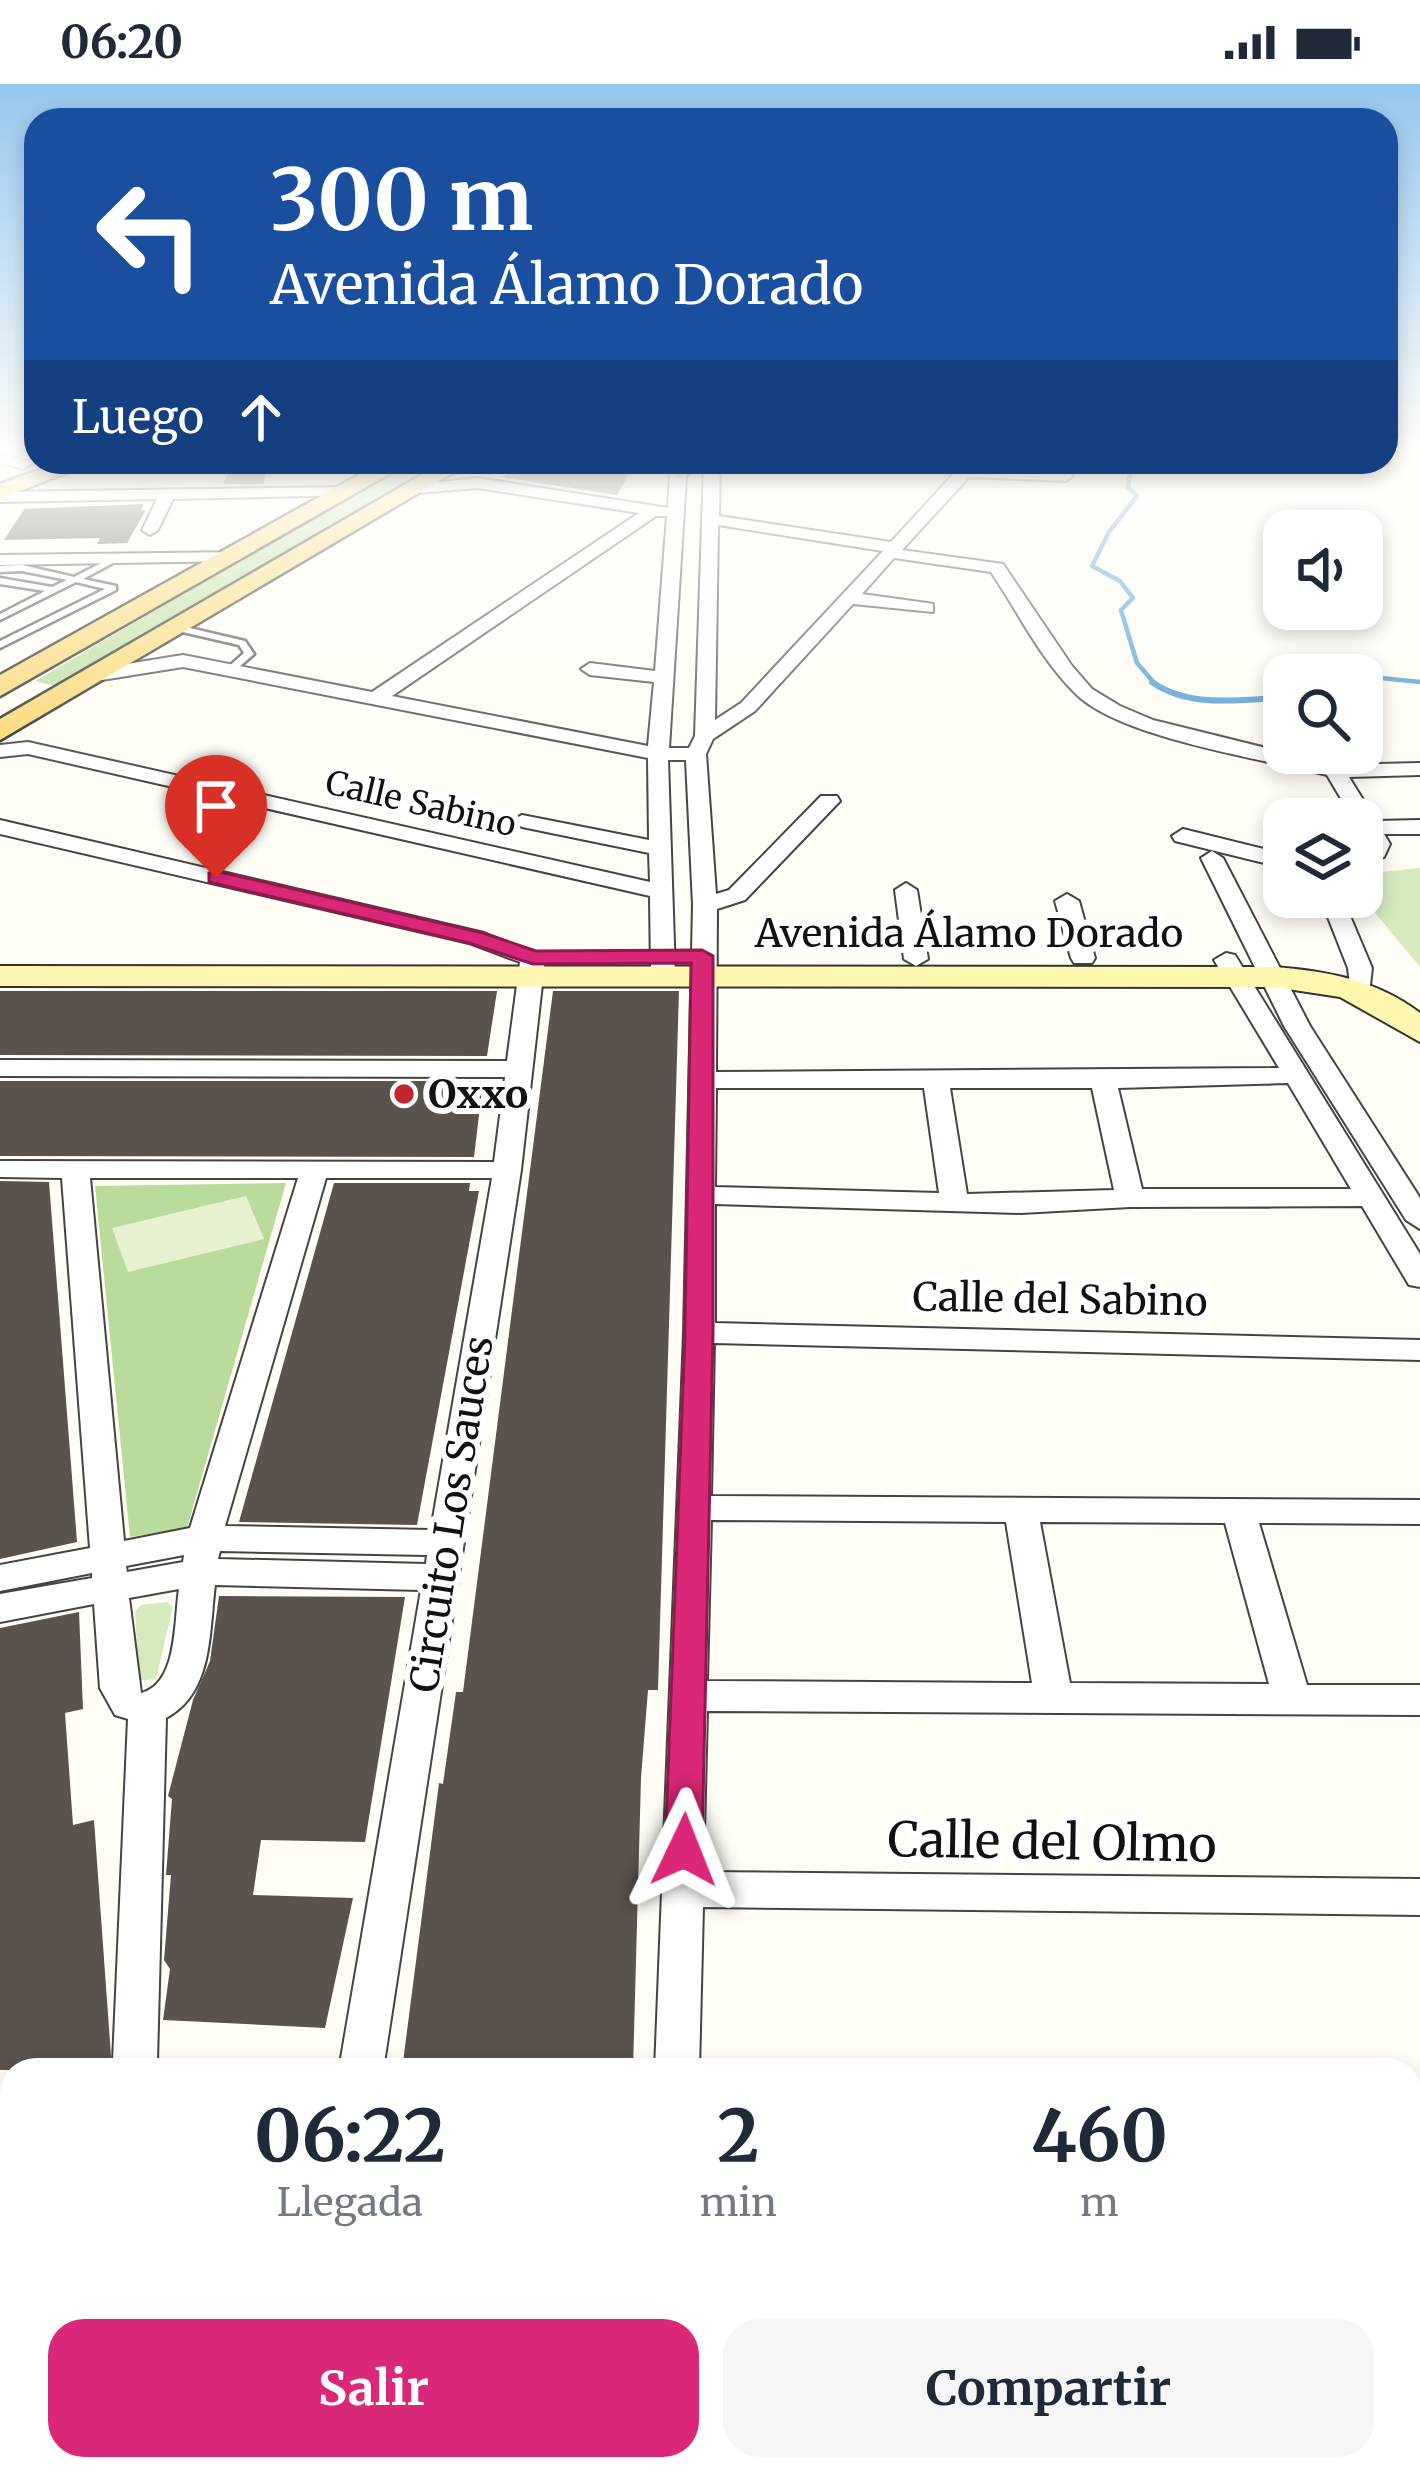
<!DOCTYPE html>
<html lang="es">
<head>
<meta charset="utf-8">
<style>
  body { margin:0; font-family:Merriweather,serif; background:#f6f6f7; color:#1f2937; height:100vh; display:flex; flex-direction:column; font-size:45px; white-space:nowrap }
  * { box-sizing:border-box; margin:0 }
  p { font-size:39px; color:#747a83 }
  .icon { flex:none; width:66px; height:66px; fill:none; stroke:currentColor; stroke-width:2; stroke-linecap:round; stroke-linejoin:round }
  .map { position:relative; flex:1; overflow:hidden }
  .details { position:absolute; left:0px; top:1974px; width:1422px; height:423px; display:flex; flex-direction:column; background:#fff; border-radius:36px 36px 0 0; box-shadow:0 6px 18px #0003 }
  .details>* { flex:none }
  .hud { position:absolute; left:24px; top:24px; width:1374px; height:366px; border-radius:36px; box-shadow:0 6px 18px #0003; background:#1a4fa0; color:#fff; overflow:hidden }
  .controls { position:absolute; left:1263px; top:426px; display:grid; gap:24px }
  .controls a { display:grid; place-items:center; width:120px; height:120px; border-radius:24px; background:#fff; box-shadow:0 6px 18px #0003; font-size:60px }
  .pin { position:absolute; display:grid; place-items:center; width:102px; height:102px; color:#fff; margin:-123px -51px; border-radius:50% 50% 50% 0; rotate:-45deg; box-shadow:0 0 12px #0007 }
  .pin .icon { rotate:45deg }
  .me { position:absolute; width:132px; margin:-66px; rotate:2deg; stroke-linejoin:round; filter:drop-shadow(0 0 9px #0008) }
  .turn { display:flex; align-items:center; gap:42px; height:252px; padding:0 48px; font-size:54px }
  .turn .icon { width:156px; height:156px; stroke-width:2.5 }
  .turn b { display:block; font-size:84px; line-height:102px }
  .then { display:flex; align-items:center; height:114px; padding:0 48px; background:#0003; gap:24px; font-size:45px }
  .eta { display:flex; justify-content:space-evenly; align-items:center; height:204px; text-align:center }
  .eta b { font-size:72px; font-weight:700; line-height:84px }
  .primary-button { display:flex; gap:24px; margin-top:auto; padding:24px 48px }
  .primary-button a { flex:1; height:138px; border-radius:36px; background:#db2777; color:#fff; font-size:48px; font-weight:700; line-height:138px; text-align:center }
  .primary-button a+a { background:#f6f6f7; color:#1f2937 }
  .status { display:flex; justify-content:space-between; align-items:center; height:84px; padding:0 60px; background:#fff; direction:ltr }
  .status svg { height:33px; fill:currentColor }
  .map>svg:first-child { display:block }
</style>
</head>
<body>
<div class="status"><b>06:20</b><svg viewBox="0 0 49 12"><path d="M0 12V9h3v3zM5 12V6h3v6zM10 12V3h3v9zM15 12V0h3v12zM26 1h20v11H26zM47 4h2v5h-2z"/></svg></div>
<div class="map">
<svg width="1420" height="2395" viewBox="0 0 1420 2395">
  <rect width="100%" height="100%" fill="#fffdf5"/>
  <g fill="#d5ebbd">
    <polygon points="1420,784 1420,883 1362,813 1362,790"/>
    <polygon points="167,1518 173,1523 156,1595 139,1597 135,1528 141,1521"/>
    <polygon points="12,2016 12,2310 0,2312 0,2020"/>
  </g>
  <g fill="#b9dc9c">
    <polygon points="409,378 440,378 58,603 35,597"/>
    <polygon points="286,1099 187,1444 130,1453 95,1102"/>
  </g>
  <polygon fill="#e6f2cf" points="246,1112 264,1155 128,1188 112,1144"/>
  <g fill="none" stroke-linecap="round" stroke-linejoin="round">
    <g stroke="#3f96cf" stroke-width="4.5">
      <polyline points="1132,378 1128,403 1137,412 1109,448 1092,482 1120,497 1133,514 1121,526 1137,579 1156,601"/>
      <polyline points="1362,592 1420,598"/>
    </g>
    <path stroke="#3f96cf" stroke-width="6" d="M1152,598C1190,625 1241,615 1284,614"/>
  </g>
  <g fill="#5a524d">
    <polygon points="528,378 617,378 607,384 630,388 617,411 502,393"/>
    <polygon points="233,379 266,379 264,400 223,400"/>
    <polygon points="144,420 141,426 146,426 127,459 97,460 100,454 4,456 24,425"/>
    <polygon points="0,907 497,907 487,972 0,971"/>
    <polygon points="553,907 679,907 658,1606 648,1606 641,1694 633,1986 402,1986 439,1699 443,1700 456,1608 463,1608"/>
    <polygon points="0,997 483,997 474,1073 0,1072"/>
    <polygon points="0,1097 49,1098 77,1458 0,1475"/>
    <polygon points="334,1099 470,1099 469,1107 479,1107 417,1441 239,1438"/>
    <polygon points="219,1512 405,1513 365,1758 261,1756 253,1811 353,1814 325,1944 163,1936 170,1885 164,1876 171,1791 166,1791 172,1715 168,1712 193,1616 210,1577"/>
    <polygon points="79,1528 83,1625 65,1629 73,1741 94,1736 112,1986 0,1986 0,1544"/>
  </g>
  <g fill="none" stroke-linecap="round" stroke-linejoin="round">
    <g stroke="#444" stroke-width="5">
      <g id="lane">
        <polygon points="884,378 905,378 967,388 963,390"/>
        <polygon points="117,471 124,473 83,495 116,502 116,506 0,564 0,557 105,505 76,498 0,536 0,530 45,507 0,500 0,494 52,503 67,496 22,487 0,488 0,482 22,481 74,493"/>
        <polygon points="181,542 245,557 254,570 232,589 226,589 226,585 244,569 239,561 178,547 178,543"/>
      </g>
    </g>
    <g stroke="#444" stroke-width="4">
      <g id="street">
        <polygon points="0,370 28,377 31,380 23,385 0,379"/>
        <path d="M671,378H687L669,664H689L695,652L704,378H720L719,432L891,458L958,385L966,378H982L977,384L1065,387L1073,392L1065,397L969,393L902,466L1003,480L1072,582L1092,605L1120,622L1153,636L1335,681L1420,679V691L1349,693L1376,737L1420,736V750H1384L1390,760L1384,773L1362,783V767L1368,760L1362,735H1353L1327,691C1264,675 1119,654 1075,609C1041,576 1018,528 991,488L894,474L862,510L927,519L933,520V528L853,520L755,627L713,655L706,670L716,810L729,806L821,712H837L840,717L745,816L717,825L716,988L1279,984L1214,876L1226,869L1235,871L1420,1170V1203L1409,1201L1362,1122L1130,1123L1021,1129L715,1120V1239L1420,1256V1276L714,1259L711,1412L1420,1416V1440L1259,1439L1307,1601H1420V1631L707,1627L703,1788L1420,1795V1831L703,1823L699,1986H655L684,1249L693,821L686,676H668L675,890L663,897L651,890L650,812L28,670L0,673V661L28,658L650,798L649,769L522,743L511,737L522,731L649,756L648,674L183,583L102,596L93,590L102,584L183,571L372,608L639,429L478,404L416,409L408,404L411,401L478,394L668,424ZM656,432H667L655,587L590,579L581,585L590,591L654,598L648,662L392,612ZM718,441L883,467L741,619L715,636ZM1288,999L1351,1105H1142L1118,1004ZM716,1004H924L939,1109L715,1103ZM950,1004H1092L1114,1106L967,1110ZM711,1436L1006,1438L1032,1599L707,1597ZM1040,1438L1225,1439L1269,1600L1070,1599Z"/>
        <polygon points="345,403 351,405 351,411 173,415 158,446 150,451 142,446 157,415 0,418 0,408"/>
        <polygon points="243,468 245,472 237,477 0,481 0,471"/>
        <path d="M0,736L484,849L545,874L521,1086L383,1986H339L421,1506L215,1501C209,1549 213,1609 166,1634L157,1977L153,1986H117L113,1977L128,1635L115,1631L100,1604L94,1520L0,1538V1510L92,1494V1489L0,1507V1481L90,1464L62,1094L0,1093V1077L494,1078L505,993L0,992V976L507,977L520,878L469,859L0,750ZM90,1094H298L190,1444L124,1457ZM326,1094H492L431,1446L225,1442ZM220,1467L427,1471L426,1480L218,1475ZM184,1471L183,1478L127,1488L126,1482ZM179,1505C174,1537 178,1600 141,1609L129,1514Z"/>
        <polygon points="1183,745 1284,770 1284,784 1175,757 1172,752"/>
        <polygon points="1212,767 1223,774 1310,942 1420,1114 1420,1145 1406,1136 1284,942 1201,774"/>
        <polygon points="906,799 917,806 928,875 916,882 904,875 895,806"/>
        <polygon points="1067,810 1079,817 1095,874 1092,879 1074,879 1071,874 1055,817"/>
        <polygon points="1320,813 1342,813 1372,884 1369,910 1351,910 1348,884"/>
        <rect x="1410" y="2047" width="10" height="44"/>
        <polygon points="12,2315 12,2365 0,2368 0,2318"/>
        <polygon points="1410,2357 1420,2357 1420,2395 1389,2395 1385,2385 1410,2385"/>
        <polygon points="272,2385 324,2385 323,2395 271,2395"/>
        <polygon points="641,2385 975,2385 971,2395 643,2395"/>
      </g>
    </g>
    <g stroke="#333" stroke-width="4">
      <path id="secondary" d="M0,882L1274,883C1327,887 1377,896 1420,929V958L1340,913L1274,903L0,902Z"/>
    </g>
    <g stroke="#222" stroke-width="5">
      <g id="primary">
        <polygon points="61,378 93,378 0,415 0,400"/>
        <polygon points="382,378 410,378 0,612 0,591"/>
        <polygon points="444,378 471,378 0,656 0,635"/>
        <polygon points="679,378 705,378 680,395 669,388"/>
      </g>
    </g>
    <use href="#lane" fill="#fff" fill-rule="evenodd"/>
    <use href="#street" fill="#fff" fill-rule="evenodd"/>
    <use href="#secondary" fill="#fff6b0" fill-rule="evenodd"/>
    <use href="#primary" fill="#f9d66b" fill-rule="evenodd"/>
  </g>
  <linearGradient id="sky" x2="0" y2="1"><stop stop-color="#95c6ee"/><stop offset="0.52" stop-color="#fffefa"/><stop offset="1" stop-color="#fffefa" stop-opacity="0"/></linearGradient>
  <rect width="1420" height="704" fill="url(#sky)"/>
  <polygon fill="#db2777" stroke="#8e194d" stroke-width="3" points="216,787 483,849 536,867 702,866 713,872 713,1249 702,1766 697,1777 684,1782 671,1777 665,1766 685,1249 691,879 533,880 469,859 209,798 209,789"/>
  <circle fill="#c4262e" stroke="#fff" stroke-width="4.5" cx="404" cy="1010" r="12"/>
  <g text-anchor="middle" stroke-width="12" stroke-linejoin="round" paint-order="stroke">
    <g font-size="33" fill="#111" stroke="#fff">
      <text transform="translate(421 719) rotate(13)" y="12">Calle Sabino</text>
    </g>
    <g font-size="39" fill="#111" stroke="#fff">
      <text x="969" y="863">Avenida Álamo Dorado</text>
      <text transform="translate(1060 1215) rotate(1)" y="14">Calle del Sabino</text>
      <text transform="translate(451 1430) rotate(-81)" y="14">Circuito Los Sauces</text>
    </g>
    <g font-size="39" font-weight="bold" fill="#111" stroke="#fff" text-anchor="start">
      <text x="428" y="1024">Oxxo</text>
    </g>
    <g font-size="48" fill="#111" stroke="#fff">
      <text transform="translate(1052 1758) rotate(1)" y="17">Calle del Olmo</text>
    </g>
  </g>
</svg>
<div class="controls">
<a><svg class="icon" aria-label="sound" viewBox="0 0 24 24"><path d="M4 9h4l5-4v14l-5-4H4zM17 9q2 3 0 6"/></svg></a>
<a><svg class="icon" aria-label="search" viewBox="0 0 24 24"><circle cx="10" cy="10" r="6"/><path d="M15 15l6 6"/></svg></a>
<a><svg class="icon" aria-label="layers" viewBox="0 0 24 24"><path d="M12 4l9 5-9 5-9-5zM3 14l9 5 9-5"/></svg></a>
</div>
<div class="pin" style="left:216px;top:794px;background:#d93025"><svg class="icon" aria-label="arrive" viewBox="0 0 24 24"><path d="M6 21V4h12l-3 4 3 4H6"/></svg></div>
<svg class="me" style="left:684px;top:1766px" viewBox="-20 -20 40 40"><path d="M0-17L14 15 0 8-14 15z" fill="#db2777" stroke="#fff" stroke-width="4"/></svg>
<div class="hud">
<div class="turn"><svg class="icon" aria-label="left" viewBox="0 0 24 24"><path d="M17 20v-9H6M10 6l-5 5 5 5"/></svg><div><b>300 m</b>Avenida Álamo Dorado</div></div>
<div class="then">Luego<svg class="icon" aria-label="ahead" viewBox="0 0 24 24"><path d="M12 20V5M6 11l6-6 6 6"/></svg></div>
</div>
<section class="details">
<div class="eta">
<div><b>06:22</b><p>Llegada</p></div>
<div><b>2</b><p>min</p></div>
<div><b>460</b><p>m</p></div>
</div>
<div class="primary-button"><a>Salir</a><a>Compartir</a></div>
</section>
</div>
</body>
</html>
